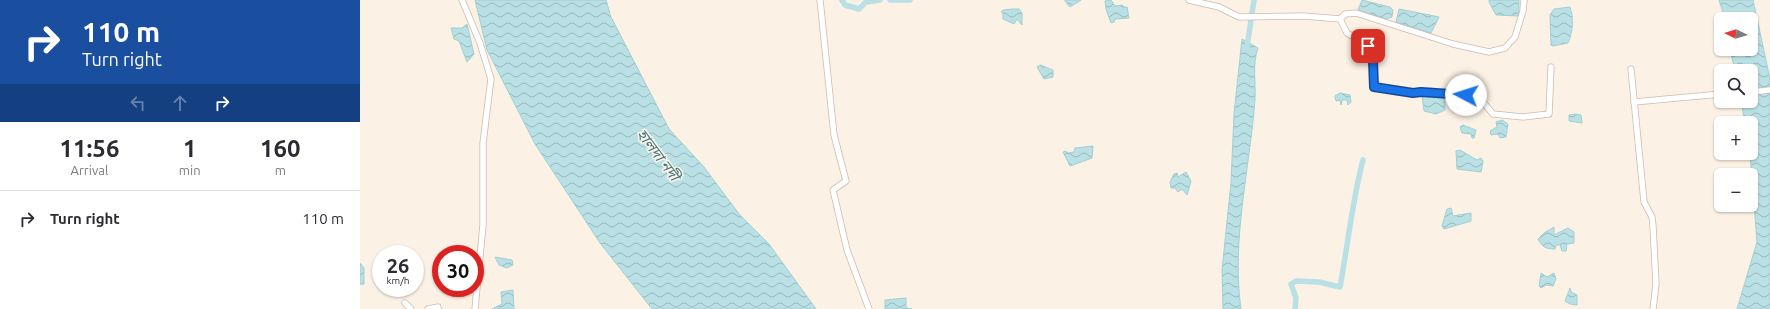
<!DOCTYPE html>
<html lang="en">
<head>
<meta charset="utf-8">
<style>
  body { margin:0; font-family:Ubuntu,"Noto Sans Bengali",sans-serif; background:#f2f2f3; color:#2b2b33; height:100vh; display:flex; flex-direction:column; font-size:15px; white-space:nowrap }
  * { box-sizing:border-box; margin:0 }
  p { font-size:13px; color:#7c7c81 }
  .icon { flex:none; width:22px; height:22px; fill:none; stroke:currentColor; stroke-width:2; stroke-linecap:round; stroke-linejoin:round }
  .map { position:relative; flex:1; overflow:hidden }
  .sheet { display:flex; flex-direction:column; background:#fff; width:360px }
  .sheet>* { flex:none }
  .guide { background:#1a4fa0; color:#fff; overflow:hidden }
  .needle { width:26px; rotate:275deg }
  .buttons { position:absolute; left:1354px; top:12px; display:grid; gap:8px }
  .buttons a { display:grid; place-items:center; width:44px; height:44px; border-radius:6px; background:#fff; box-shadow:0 1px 3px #0004; font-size:20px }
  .speed { position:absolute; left:12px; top:245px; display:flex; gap:8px; font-size:20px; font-weight:700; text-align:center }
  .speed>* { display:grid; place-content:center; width:52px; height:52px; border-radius:50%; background:#fff; box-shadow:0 1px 3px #0004; line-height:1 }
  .speed small { font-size:10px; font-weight:400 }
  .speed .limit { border:6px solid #d22; background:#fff; color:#111 }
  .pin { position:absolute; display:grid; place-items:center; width:34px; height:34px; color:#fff; margin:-17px; border-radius:8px; box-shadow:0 2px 6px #0006 }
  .me { position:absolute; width:44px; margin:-22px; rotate:275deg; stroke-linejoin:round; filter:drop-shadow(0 0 3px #0008) }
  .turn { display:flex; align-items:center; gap:14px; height:84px; padding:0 16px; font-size:18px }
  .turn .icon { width:52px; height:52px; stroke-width:2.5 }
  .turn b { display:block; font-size:28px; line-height:34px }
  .lanes { display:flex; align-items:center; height:38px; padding:0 16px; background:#0003; justify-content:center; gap:20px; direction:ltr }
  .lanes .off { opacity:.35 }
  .eta { display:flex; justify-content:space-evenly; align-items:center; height:68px; text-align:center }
  .eta b { font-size:24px; font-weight:700; line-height:28px }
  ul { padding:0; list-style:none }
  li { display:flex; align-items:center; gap:12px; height:56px; padding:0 16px; border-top:1px solid #e1e1e2 }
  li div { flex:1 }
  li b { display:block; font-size:15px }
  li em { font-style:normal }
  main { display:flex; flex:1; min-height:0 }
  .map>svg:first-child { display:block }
</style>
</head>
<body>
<main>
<section class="sheet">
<div class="guide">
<div class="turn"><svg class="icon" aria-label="right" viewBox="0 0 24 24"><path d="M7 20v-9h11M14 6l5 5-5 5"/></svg><div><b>110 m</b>Turn right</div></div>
<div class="lanes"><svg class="icon off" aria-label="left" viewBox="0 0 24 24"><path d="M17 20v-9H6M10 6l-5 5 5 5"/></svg><svg class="icon off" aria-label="ahead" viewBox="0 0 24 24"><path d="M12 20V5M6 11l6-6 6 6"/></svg><svg class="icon" aria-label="right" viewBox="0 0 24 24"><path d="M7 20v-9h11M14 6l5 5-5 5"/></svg></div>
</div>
<div class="eta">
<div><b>11:56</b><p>Arrival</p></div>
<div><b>1</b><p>min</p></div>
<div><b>160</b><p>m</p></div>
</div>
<ul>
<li><svg class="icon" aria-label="right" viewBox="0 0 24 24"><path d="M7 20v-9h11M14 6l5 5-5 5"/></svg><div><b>Turn right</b></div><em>110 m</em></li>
</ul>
</section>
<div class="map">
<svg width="1410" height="309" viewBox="0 0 1410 309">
  <defs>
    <pattern id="water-waves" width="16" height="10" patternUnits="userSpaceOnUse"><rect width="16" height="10" fill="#b9e0e4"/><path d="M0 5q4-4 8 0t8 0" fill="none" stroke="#9bb8bb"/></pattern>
  </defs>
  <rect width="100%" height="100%" fill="#fbf1e4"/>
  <g fill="url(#water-waves)" stroke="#a0d0d5">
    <polygon points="115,0 246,0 251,17 309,129 344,167 379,214 409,244 456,309 292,309 240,243 175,144 127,50"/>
    <polygon points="721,0 710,7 705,1 705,0"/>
    <polygon points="751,0 755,6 762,5 764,7 767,7 769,18 755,19 754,22 751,23 746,9 745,1"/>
    <polygon points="1002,0 1030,7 1033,10 1032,17 1026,19 998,10"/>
    <polygon points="1129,0 1159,0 1159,16 1136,15 1129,2"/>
    <polygon points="1359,0 1393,0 1410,79 1410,309 1377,309 1397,242 1390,153 1391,123 1385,123 1381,101 1391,101 1391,71 1375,71 1370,49 1391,49 1391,19 1365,19"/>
    <path d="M1210,7C1214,19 1213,31 1208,43L1193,46L1191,45L1190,15L1194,9Z"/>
    <polygon points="653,9 659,9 662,13 662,25 657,19 654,24 643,19 643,13 641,12 643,10"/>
    <polygon points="1039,9 1079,17 1071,33 1036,22"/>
    <polygon points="107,24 114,54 107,62 99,41 94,39 91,28 102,28"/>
    <path d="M882,39L898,48C892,64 896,83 895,99C890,167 871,242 881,309H863L862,270L871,183L874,114Z"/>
    <polygon points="680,65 693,70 693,77 684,79 677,67"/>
    <polygon points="980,93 990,95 991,102 988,105 987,100 982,100 981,105 980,100 976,101 975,96"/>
    <polygon points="1068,93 1085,98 1085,110 1076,114 1064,111 1062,95"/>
    <polygon points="1215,114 1221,115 1222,123 1209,121 1209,115"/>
    <polygon points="1142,120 1148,124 1146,137 1140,138 1138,134 1131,135 1130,131 1137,127 1136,122"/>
    <polygon points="1103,125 1116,130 1114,138 1112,138 1111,134 1102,133 1100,127"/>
    <polygon points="733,146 732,158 710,166 703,152 705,151 709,153 714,152 715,148"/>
    <polygon points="1100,150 1117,160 1121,158 1123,161 1121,172 1097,169 1096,151"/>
    <polygon points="826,172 831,181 827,195 822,189 818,192 815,188 811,188 810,182 814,174 817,173 818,177"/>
    <polygon points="1091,208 1093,216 1111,213 1111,221 1084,229 1082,226 1087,209"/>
    <path d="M1194,227V235L1208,228L1214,232V243L1207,244L1206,251H1202L1200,245H1196L1195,249C1186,249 1182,247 1178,239L1184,233Z"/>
    <polygon points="135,257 152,260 153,265 147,268 139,265"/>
    <polygon points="0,263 4,268 4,284 0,284"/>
    <polygon points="1181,273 1187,277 1194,273 1196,279 1193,286 1186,285 1181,288 1179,286"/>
    <polygon points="1210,288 1211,292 1217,295 1217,305 1210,304 1205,301"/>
    <polygon points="153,290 154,309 132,309 142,304 141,292"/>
    <polygon points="546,298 546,308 552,309 525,309 525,300"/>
  </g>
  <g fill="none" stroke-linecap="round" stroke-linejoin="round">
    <g stroke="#b9e0e4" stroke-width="5.5">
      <polyline points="482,0 485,5 499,9 506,2 520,0"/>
      <polyline points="530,0 550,0"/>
      <polyline points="887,47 894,0"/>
      <path d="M935,309L936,298L931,284L936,281L959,282L980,287C988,244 992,202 1003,160"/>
    </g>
    <g stroke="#cebaae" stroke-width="7">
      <g id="street">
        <polyline points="102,0 120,43 131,79 123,143 123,225 115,309"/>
        <polyline points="460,0 474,135 486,181 473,190 487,250 509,309"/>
        <polyline points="829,0 859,7 879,17 944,16 980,19 987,33 1008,46 1013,61 1014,87 1053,93 1061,92 1118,96 1133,114 1163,117 1189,114 1191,67"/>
        <polyline points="980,19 985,14 996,13 1093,44 1129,52 1145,48 1155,37 1163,11 1164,0"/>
        <polyline points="1271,69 1284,202 1292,217 1293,226 1296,284 1293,309"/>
        <polyline points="1391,92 1410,90"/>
        <polyline points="1274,102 1361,94"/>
        <polyline points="45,303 51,309"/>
        <polyline points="68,309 78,307 78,309"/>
      </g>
    </g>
    <use href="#street" stroke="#fff" stroke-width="5.5"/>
  </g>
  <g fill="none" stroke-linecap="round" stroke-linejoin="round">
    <g stroke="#114b97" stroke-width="10">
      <polyline id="route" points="1008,46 1013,61 1014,87 1053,93 1061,92 1106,95"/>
    </g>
    <use href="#route" stroke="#1a73e8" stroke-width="7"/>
  </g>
  <g text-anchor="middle" stroke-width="3" stroke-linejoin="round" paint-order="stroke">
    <g font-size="15" font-style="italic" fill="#43777e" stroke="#fef5ea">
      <text transform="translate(298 155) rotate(53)" y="5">হালদা নদী</text>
    </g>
  </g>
</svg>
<div class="buttons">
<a><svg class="needle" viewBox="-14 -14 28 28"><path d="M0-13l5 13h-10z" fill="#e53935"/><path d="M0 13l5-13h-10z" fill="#7c7c81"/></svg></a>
<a><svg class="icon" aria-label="search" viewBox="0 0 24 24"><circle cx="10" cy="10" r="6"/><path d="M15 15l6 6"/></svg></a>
<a>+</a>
<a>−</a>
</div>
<div class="speed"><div>26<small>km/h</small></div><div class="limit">30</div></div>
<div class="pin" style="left:1008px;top:46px;background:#d93025"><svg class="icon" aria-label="arrive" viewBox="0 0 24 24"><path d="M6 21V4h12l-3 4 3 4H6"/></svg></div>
<svg class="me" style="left:1106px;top:95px" viewBox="-20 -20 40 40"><circle r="19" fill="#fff"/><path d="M0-13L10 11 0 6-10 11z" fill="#1a73e8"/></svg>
</div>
</main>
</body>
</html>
